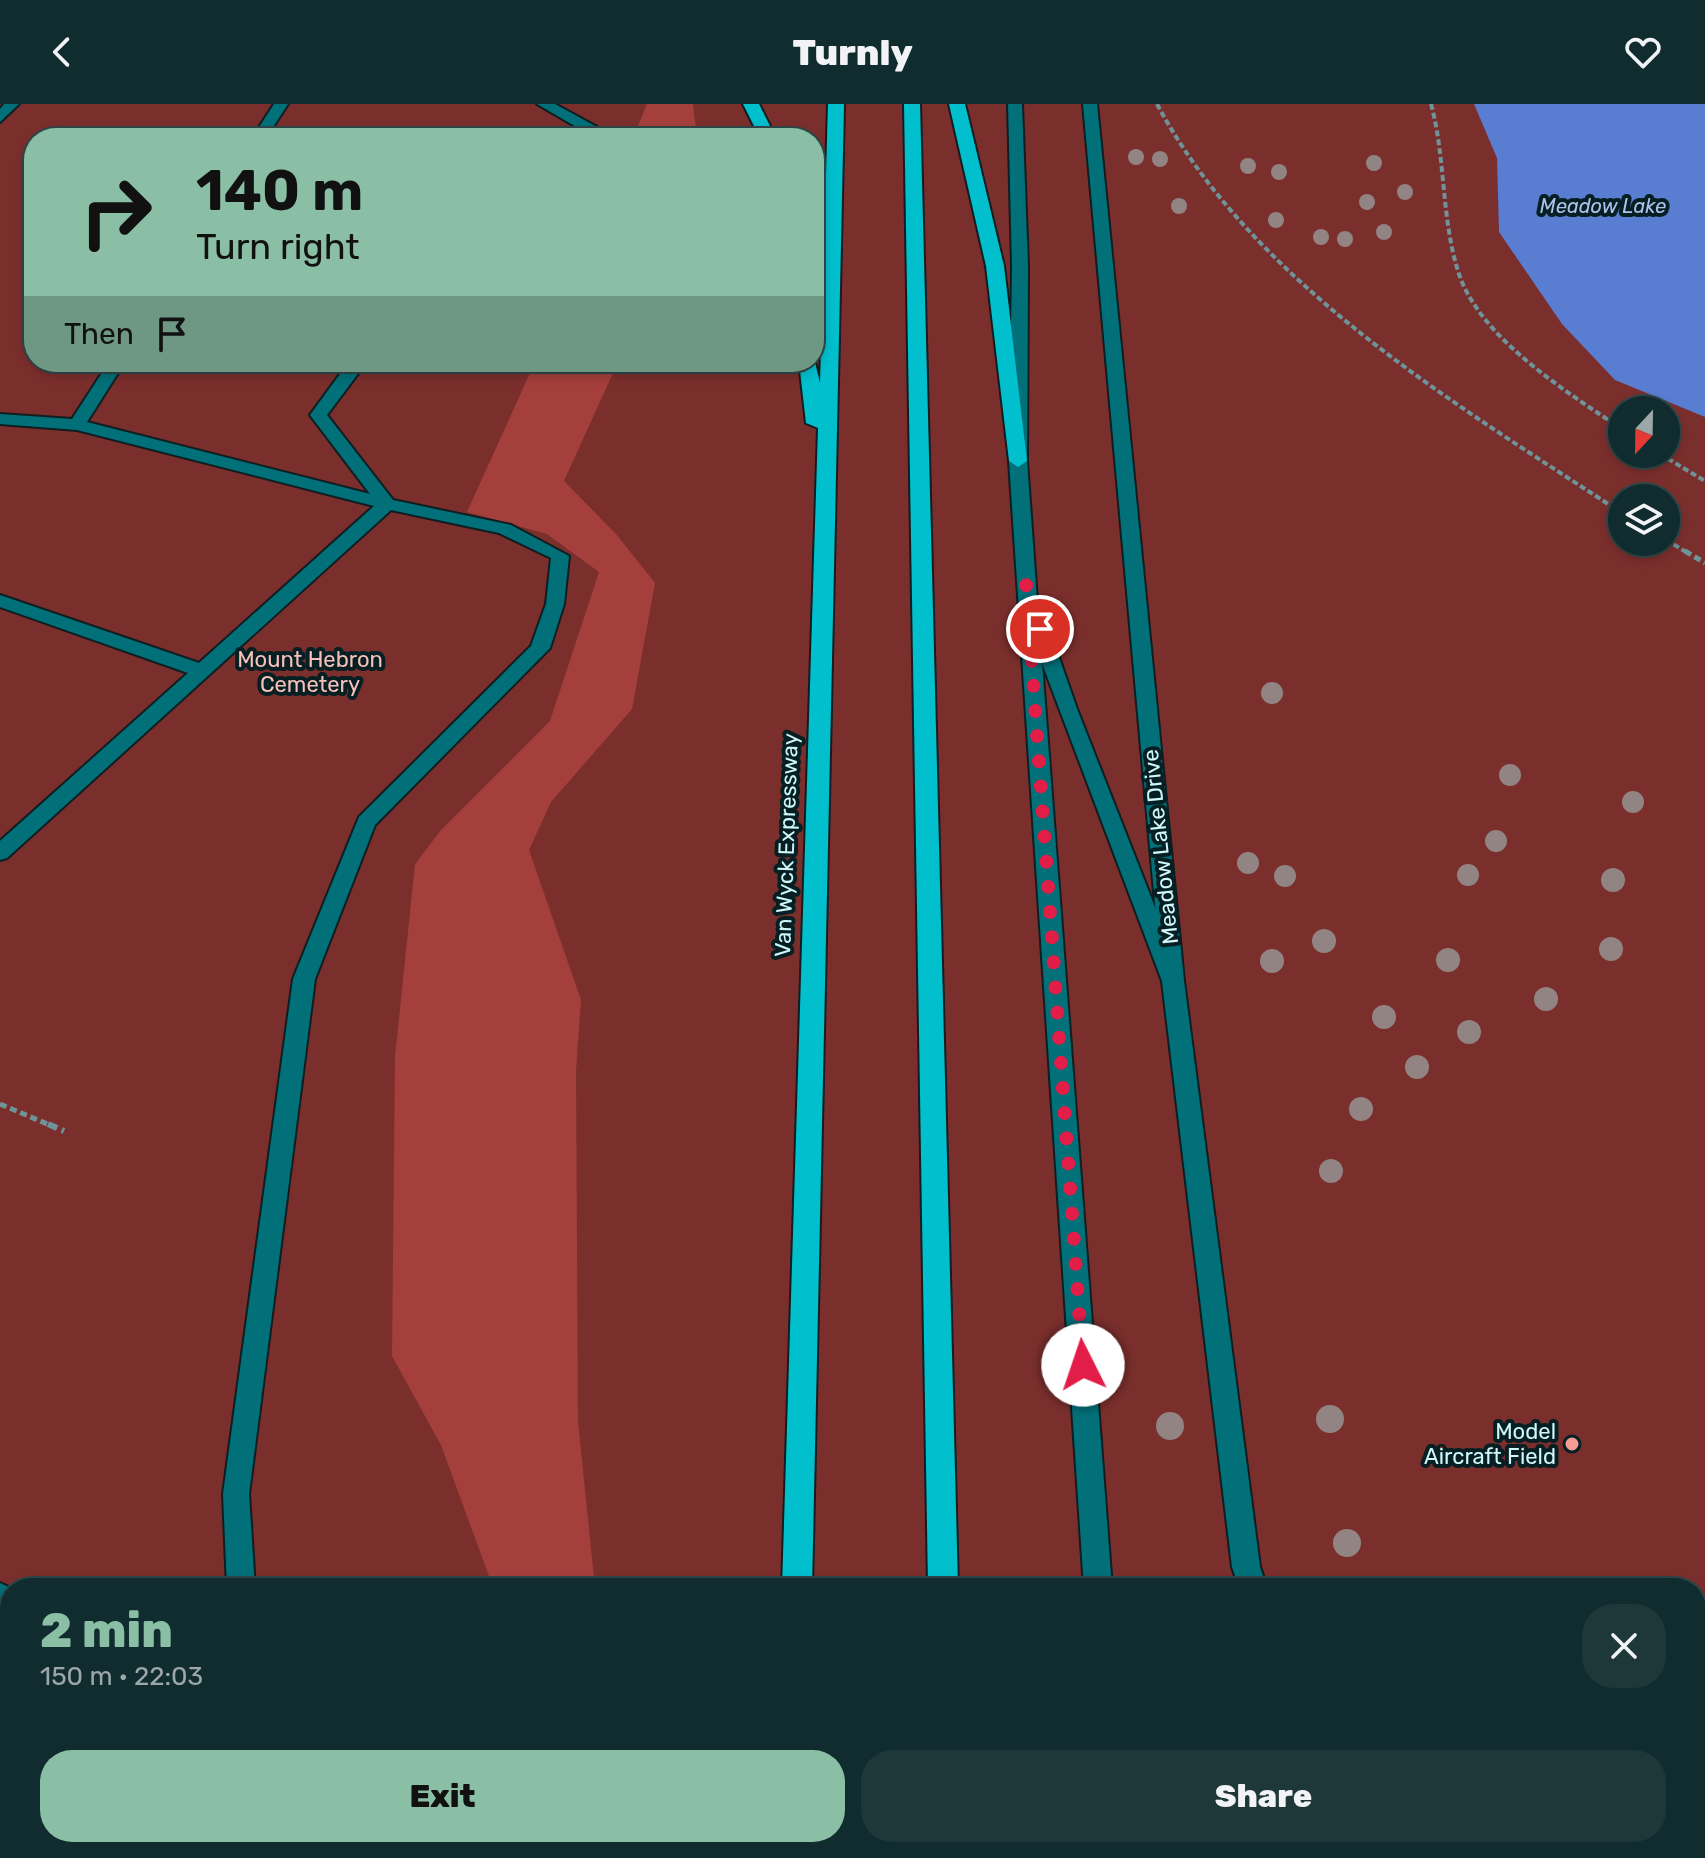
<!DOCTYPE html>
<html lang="en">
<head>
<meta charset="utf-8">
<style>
  body { margin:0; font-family:Rubik,sans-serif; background:#1e383a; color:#f1f3f6; height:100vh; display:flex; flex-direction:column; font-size:30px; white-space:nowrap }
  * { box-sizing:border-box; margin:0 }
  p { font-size:26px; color:#9ca7aa }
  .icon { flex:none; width:44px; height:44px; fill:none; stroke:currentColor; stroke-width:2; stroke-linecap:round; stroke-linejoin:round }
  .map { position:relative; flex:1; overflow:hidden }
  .sheet { position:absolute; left:0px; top:1474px; width:1706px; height:280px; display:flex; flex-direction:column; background:#102c2e; border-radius:32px 32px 0 0; box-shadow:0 4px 12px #0003,0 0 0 2px #30484a }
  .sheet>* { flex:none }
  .guide { position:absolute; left:24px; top:24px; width:800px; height:244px; border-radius:32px; box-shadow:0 4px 12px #0003,0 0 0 2px #30484a; background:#8abfa5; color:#111; overflow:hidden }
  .needle { width:52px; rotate:202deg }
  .fabs { position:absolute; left:1608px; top:292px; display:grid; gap:16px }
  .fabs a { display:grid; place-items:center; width:72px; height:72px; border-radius:50%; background:#102c2e; box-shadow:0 4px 12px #0003,0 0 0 2px #30484a; font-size:40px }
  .pin { position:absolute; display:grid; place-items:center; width:68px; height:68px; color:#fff; margin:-34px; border:4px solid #fff; border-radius:50%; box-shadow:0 2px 8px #0007 }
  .me { position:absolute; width:88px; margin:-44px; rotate:356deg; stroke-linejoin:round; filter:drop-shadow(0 0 6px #0008) }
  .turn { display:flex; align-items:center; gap:28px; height:168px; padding:0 40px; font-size:36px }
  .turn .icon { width:104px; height:104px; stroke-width:2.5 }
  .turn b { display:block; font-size:56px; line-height:68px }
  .then { display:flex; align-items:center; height:76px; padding:0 40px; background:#0003; gap:16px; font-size:30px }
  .round { display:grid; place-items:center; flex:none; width:84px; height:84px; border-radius:32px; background:#1e383a }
  .head { display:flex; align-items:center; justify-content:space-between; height:136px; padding:0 40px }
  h1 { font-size:48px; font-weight:800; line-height:60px; color:#8abfa5 }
  .action { display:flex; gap:16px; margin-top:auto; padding:16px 40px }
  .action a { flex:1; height:92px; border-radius:32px; background:#8abfa5; color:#111; font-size:32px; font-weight:800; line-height:92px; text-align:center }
  .action a+a { background:#1e383a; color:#f1f3f6 }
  header { display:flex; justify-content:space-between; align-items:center; height:104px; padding:0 40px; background:#102c2e; font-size:36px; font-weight:800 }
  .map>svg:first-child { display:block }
</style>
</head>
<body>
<header><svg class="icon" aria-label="back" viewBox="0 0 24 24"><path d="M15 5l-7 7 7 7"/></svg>Turnly<svg class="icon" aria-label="heart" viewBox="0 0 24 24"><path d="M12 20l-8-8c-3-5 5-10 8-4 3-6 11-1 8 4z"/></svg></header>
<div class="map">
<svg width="1705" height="1754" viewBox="0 0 1705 1754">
  <rect width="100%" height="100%" fill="#153a3e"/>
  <path fill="#7b2f2d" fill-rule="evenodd" d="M0,0H1705V1754H0ZM34,34H814V258H34ZM1622,306H1666V350H1622ZM1622,394H1666V438H1622ZM10,1484H1696V1744H10Z"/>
  <g fill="#a43f3c">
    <polygon points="647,0 693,0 697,34 633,34"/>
    <polygon points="535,258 618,258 564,377 616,430 655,479 632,605 551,698 529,746 581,896 576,967 578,1317 595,1484 490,1484 490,1475 441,1341 392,1252 395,953 415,760 441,726 550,617 599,468 547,430 467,408"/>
    <polygon points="500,1744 621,1744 622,1754 501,1754"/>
  </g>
  <polygon fill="#587dd1" points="1474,0 1705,0 1705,313 1615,276 1562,220 1499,128 1497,54"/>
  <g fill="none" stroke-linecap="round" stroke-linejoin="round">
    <g stroke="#0f1e20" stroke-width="4">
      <g id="service">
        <polygon points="4,0 19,0 0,18 0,5"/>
        <polygon points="274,0 288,0 266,34 252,34"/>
        <polygon points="537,0 555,0 597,23 600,34 586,34 585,28"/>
        <polygon points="109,258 125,258 87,318 370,390 310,311 348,259 377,258 360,267 327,311 393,396 511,421 569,452 564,500 550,544 375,721 315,875 249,1390 255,1484 227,1484 223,1390 293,875 359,713 531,542 546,500 551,454 499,429 391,406 7,754 0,756 0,737 188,569 0,503 0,491 199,559 374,402 77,326 0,320 0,310 72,315"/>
        <polygon points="0,1479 11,1484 10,1510 0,1506"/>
        <polygon points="248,1744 278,1744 279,1754 249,1754"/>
      </g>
    </g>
    <g stroke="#0f1e20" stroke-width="4">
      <g id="minor">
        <polygon points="1083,0 1097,0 1184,877 1260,1463 1267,1484 1239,1484 1232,1463 1162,877"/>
        <polygon points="1375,1744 1408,1744 1412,1754 1379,1754"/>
      </g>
    </g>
    <g stroke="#0f1e20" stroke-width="4">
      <g id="tertiary">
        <polygon points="1008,0 1022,0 1028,163 1027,357 1038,510 1046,516 1077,605 1184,877 1173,885 1162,877 1042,559 1112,1484 1084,1484 1009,357 1012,163"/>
        <polygon points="1101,1744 1131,1744 1132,1754 1102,1754"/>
      </g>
    </g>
    <g stroke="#0f1e20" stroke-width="4">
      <g id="motorway">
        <polygon points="743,0 759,0 776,34 760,34"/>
        <polygon points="828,0 844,0 812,1484 782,1484 818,324 806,319 799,258 814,258 814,254 820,279"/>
        <polygon points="904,0 920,0 958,1484 928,1484"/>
        <polygon points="949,0 965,0 1004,162 1027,357 1018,363 1009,357 986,162"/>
        <rect x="774" y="1744" width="32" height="10"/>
        <rect x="933" y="1744" width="32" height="10"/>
      </g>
    </g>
    <g stroke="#6e9499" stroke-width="4" stroke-dasharray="6 3" stroke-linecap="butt">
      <path d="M1157,0C1253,180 1457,301 1622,409"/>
      <path d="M1431,0C1446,55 1441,116 1459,170C1480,234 1568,289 1622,325"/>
      <polyline points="1660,350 1705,377"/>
      <polyline points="1666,436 1688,449"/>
    </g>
    <g stroke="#6e9499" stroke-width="5" stroke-dasharray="7 4" stroke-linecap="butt">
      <polyline points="1685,447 1705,459"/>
      <polyline points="0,1000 52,1022"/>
    </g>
    <polyline stroke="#6e9499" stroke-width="6" stroke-dasharray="10 5" stroke-linecap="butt" points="48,1020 64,1027"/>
    <use href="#service" fill="#027079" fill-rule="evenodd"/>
    <use href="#minor" fill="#027079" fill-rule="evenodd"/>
    <use href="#tertiary" fill="#027079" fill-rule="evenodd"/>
    <use href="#motorway" fill="#02bfce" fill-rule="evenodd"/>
  </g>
  <g fill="#928482">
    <circle cx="1136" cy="53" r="8"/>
    <circle cx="1160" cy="55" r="8"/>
    <circle cx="1374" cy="59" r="8"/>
    <circle cx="1248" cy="62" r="8"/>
    <circle cx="1279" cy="68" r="8"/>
    <circle cx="1405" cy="88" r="8"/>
    <circle cx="1367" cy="98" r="8"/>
    <circle cx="1179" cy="102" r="8"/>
    <circle cx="1276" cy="116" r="8"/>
    <circle cx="1384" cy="128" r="8"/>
    <circle cx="1321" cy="133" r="8"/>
    <circle cx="1345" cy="135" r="8"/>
    <circle cx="1272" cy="589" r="11"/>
    <circle cx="1510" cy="671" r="11"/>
    <circle cx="1633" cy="698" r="11"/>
    <circle cx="1496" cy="737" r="11"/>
    <circle cx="1248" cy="759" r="11"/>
    <circle cx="1468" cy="771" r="11"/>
    <circle cx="1285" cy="772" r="11"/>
    <circle cx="1613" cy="776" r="12"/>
    <circle cx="1324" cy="837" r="12"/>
    <circle cx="1611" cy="845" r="12"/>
    <circle cx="1448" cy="856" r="12"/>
    <circle cx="1272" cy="857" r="12"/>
    <circle cx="1546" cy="895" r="12"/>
    <circle cx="1384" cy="913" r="12"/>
    <circle cx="1469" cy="928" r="12"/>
    <circle cx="1417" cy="963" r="12"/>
    <circle cx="1361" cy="1005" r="12"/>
    <circle cx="1331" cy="1067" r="12"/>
    <circle cx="1330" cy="1315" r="14"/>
    <circle cx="1170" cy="1322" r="14"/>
    <circle cx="1347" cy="1439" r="14"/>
  </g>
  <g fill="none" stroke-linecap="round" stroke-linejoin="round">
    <polyline stroke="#e11d48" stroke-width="14" stroke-dasharray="0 25.2" points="1040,525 1026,479 1083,1261"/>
  </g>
  <circle fill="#f59c95" stroke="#061f22" stroke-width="3" cx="1572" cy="1340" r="8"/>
  <g text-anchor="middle" stroke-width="8" stroke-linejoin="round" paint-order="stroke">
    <g font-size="20" font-style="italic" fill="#adc2ed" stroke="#061f22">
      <text x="1603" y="109">Meadow Lake</text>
    </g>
    <g font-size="22" fill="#f8c0ba" stroke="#061f22">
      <text x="310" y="563">Mount Hebron<tspan x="310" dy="25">Cemetery</tspan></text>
    </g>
    <g font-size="22" fill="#cff7fc" stroke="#061f22">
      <text transform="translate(786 741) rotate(-88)" y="8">Van Wyck Expressway</text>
      <text transform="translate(1160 743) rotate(-96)" y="8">Meadow Lake Drive</text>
    </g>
    <g font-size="22" fill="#cff7fc" stroke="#061f22" text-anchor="end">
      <text x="1556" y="1335">Model<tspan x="1556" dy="25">Aircraft Field</tspan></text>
    </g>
  </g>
</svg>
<div class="fabs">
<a><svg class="needle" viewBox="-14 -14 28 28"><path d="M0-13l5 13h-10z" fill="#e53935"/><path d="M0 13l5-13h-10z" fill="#9ca7aa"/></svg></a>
<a><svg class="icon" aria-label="layers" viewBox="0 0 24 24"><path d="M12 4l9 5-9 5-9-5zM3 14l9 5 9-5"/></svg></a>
</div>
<div class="pin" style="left:1040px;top:525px;background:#d93025"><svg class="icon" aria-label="arrive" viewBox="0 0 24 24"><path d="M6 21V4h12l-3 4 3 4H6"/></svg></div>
<svg class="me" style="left:1083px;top:1261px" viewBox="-20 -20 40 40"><circle r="19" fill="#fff"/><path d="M0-13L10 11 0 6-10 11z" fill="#e11d48"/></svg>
<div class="guide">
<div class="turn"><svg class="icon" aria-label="right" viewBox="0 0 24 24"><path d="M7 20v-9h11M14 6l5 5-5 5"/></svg><div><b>140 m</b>Turn right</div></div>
<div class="then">Then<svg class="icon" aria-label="arrive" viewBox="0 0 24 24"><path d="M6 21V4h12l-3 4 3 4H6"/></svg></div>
</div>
<section class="sheet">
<div class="head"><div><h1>2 min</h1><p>150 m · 22:03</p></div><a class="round"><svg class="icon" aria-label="close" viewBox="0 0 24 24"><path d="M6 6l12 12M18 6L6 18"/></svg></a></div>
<div class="action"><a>Exit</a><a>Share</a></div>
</section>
</div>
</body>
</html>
